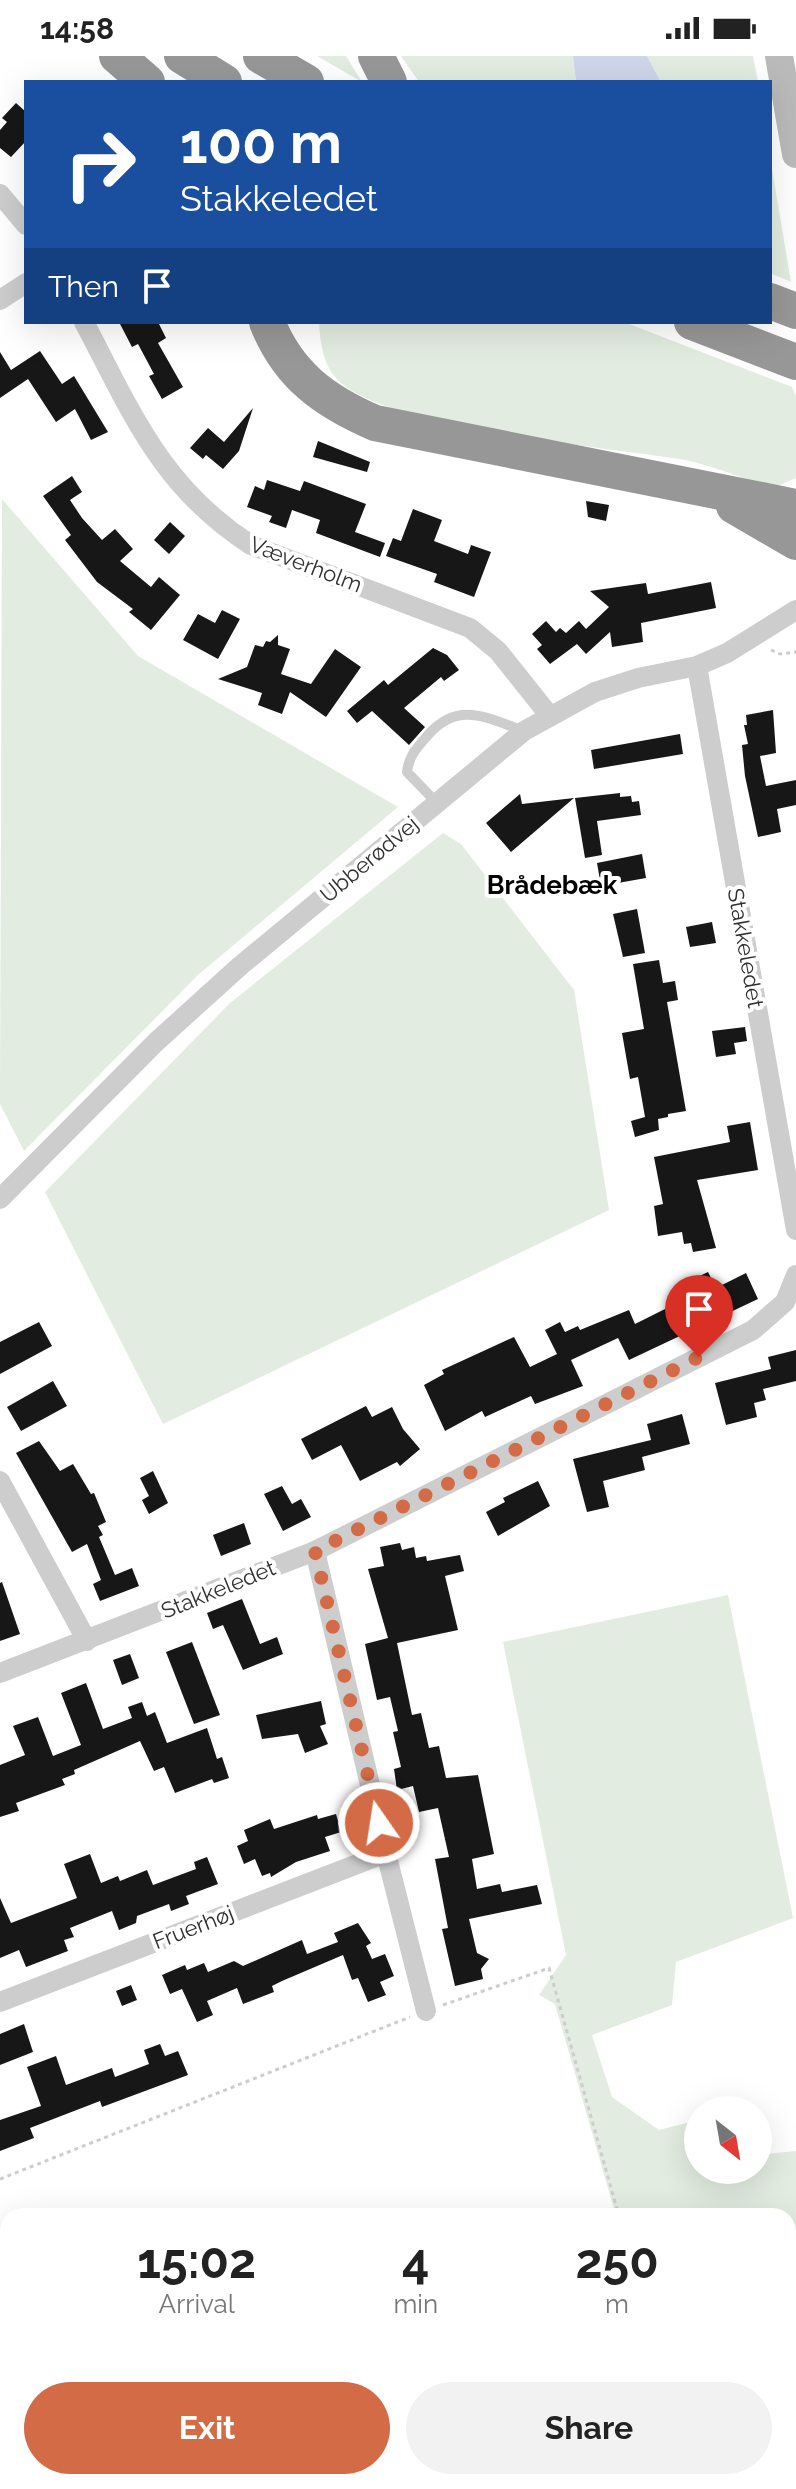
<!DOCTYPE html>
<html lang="en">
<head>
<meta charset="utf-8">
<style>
  body { margin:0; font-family:Raleway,sans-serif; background:#f2f2f2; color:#222; height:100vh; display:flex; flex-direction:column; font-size:30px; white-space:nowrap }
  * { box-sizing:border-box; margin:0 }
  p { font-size:26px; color:#767676 }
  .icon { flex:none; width:44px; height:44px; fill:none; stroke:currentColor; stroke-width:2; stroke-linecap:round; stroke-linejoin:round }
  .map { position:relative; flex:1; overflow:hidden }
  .side { position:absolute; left:0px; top:2152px; width:796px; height:282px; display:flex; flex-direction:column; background:#fff; border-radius:24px 24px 0 0; box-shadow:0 8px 32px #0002 }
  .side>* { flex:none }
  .hud { position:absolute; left:24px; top:24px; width:748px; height:244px; border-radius:0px; box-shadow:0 8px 32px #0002; background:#1a4fa0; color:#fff; overflow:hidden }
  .needle { width:52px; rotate:149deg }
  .buttons { position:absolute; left:684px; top:2040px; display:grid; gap:16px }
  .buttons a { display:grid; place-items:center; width:88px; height:88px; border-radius:50%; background:#fff; box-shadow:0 8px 32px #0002; font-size:40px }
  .pin { position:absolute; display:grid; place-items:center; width:68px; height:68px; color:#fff; margin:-82px -34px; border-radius:50% 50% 50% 0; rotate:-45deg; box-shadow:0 0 8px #0007 }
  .pin .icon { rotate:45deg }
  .me { position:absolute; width:88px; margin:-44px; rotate:347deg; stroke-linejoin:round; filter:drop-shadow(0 0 6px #0008) }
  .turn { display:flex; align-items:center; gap:28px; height:168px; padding:0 24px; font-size:36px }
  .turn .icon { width:104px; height:104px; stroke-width:2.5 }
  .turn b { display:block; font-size:56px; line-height:68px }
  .then { display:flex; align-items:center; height:76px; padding:0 24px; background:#0003; gap:16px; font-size:30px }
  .eta { display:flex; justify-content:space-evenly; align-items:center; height:136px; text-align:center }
  .eta b { font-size:48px; font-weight:700; line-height:56px }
  .cta { display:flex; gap:16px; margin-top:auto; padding:16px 24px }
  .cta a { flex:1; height:92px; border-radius:48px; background:#d36b46; color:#fff; font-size:32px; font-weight:700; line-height:92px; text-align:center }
  .cta a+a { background:#f2f2f2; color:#222 }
  .status { display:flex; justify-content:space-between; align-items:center; height:56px; padding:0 40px; background:#fff; direction:ltr }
  .status svg { height:22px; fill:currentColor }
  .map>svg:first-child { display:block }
</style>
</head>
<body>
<div class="status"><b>14:58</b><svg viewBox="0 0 49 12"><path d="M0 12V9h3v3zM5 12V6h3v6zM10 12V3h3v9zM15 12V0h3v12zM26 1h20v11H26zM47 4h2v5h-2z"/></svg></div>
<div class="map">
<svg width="796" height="2433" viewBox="0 0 796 2433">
  <rect width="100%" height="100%" fill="#fff"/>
  <g fill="#e2ece0">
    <polygon points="317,0 346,0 362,26"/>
    <polygon points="401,0 573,0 576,26 419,26"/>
    <polygon points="647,0 753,0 758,26 661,26"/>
    <polygon points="770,101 791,226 770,217"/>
    <path d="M319,266H624L792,331L796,340V422L773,432C744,423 714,410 685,404C614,392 381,372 337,323C323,309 320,285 319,266Z"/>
    <polygon points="2,443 138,600 398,751 198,919 24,1095 0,1048"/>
    <polygon points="443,777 461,788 574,934 609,1154 163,1368 45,1136 230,947"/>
    <polygon points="728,1539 793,1862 676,1906 672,1949 592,1979 612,2041 659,2074 698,2064 698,2114 758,2114 758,2099 796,2095 796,2433 677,2433 684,2426 788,2426 788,2160 616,2160 555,1948 539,1939 566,1899 503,1586"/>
  </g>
  <polygon fill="#ced6e9" points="573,0 647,0 661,26 576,26"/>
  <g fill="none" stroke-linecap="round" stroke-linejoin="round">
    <g stroke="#ced6e9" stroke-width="6">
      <polyline points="788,2415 796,2405"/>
      <polyline points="774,2433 779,2426"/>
    </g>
  </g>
  <g fill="#171717">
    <polygon points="16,47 26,56 26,85 11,101 0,92 0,74 7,66 2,62"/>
    <polygon points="119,266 158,266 166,282 158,287 183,331 162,343 149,320 154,318 138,288 132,291"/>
    <polygon points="40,295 62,328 74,320 108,376 91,384 75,353 56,366 28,323 0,342 0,296 11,314"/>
    <polygon points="253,352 239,395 223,413 206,399 203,403 190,392 208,372 224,386"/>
    <polygon points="318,385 370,406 367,416 313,401"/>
    <polygon points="72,420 82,436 70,444 82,462 102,484 115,473 133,493 120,505 151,531 159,521 180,539 151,574 129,556 133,553 97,526 65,484 71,479 43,440"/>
    <polygon points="267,424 300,435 304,425 366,448 355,476 385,487 380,501 316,477 320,464 292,454 286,472 269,466 272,460 247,451 255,430 264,434"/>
    <polygon points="586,445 609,449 606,465 588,461"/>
    <polygon points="413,453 442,464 434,485 468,498 471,489 491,496 474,541 434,526 437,518 386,500 393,482 401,485"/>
    <polygon points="170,466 185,480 169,498 154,484"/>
    <polygon points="711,526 716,552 641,567 643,586 612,591 610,576 586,598 577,588 550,608 537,593 542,589 532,578 546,565 556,576 560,572 566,577 579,565 586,573 609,551 590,535 646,527 648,538"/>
    <polygon points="222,554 240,563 218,603 183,584 198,558 215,567"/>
    <polygon points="278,579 278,589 290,593 281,618 311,628 335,593 361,611 326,661 290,636 282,658 258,649 262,637 218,623 247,611 255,589 263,591 266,585 270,586"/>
    <polygon points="433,592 447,599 459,614 444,625 441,621 404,652 425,671 409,689 372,655 357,667 347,655 384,624 388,629"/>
    <polygon points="773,654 776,697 760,700 766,730 796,724 796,749 777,753 781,776 758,781 745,720 742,689 748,688 744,669 747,669 746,659"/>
    <polygon points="680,678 683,698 594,713 591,694"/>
    <polygon points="620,737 620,741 631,740 632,746 639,745 641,759 597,765 602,799 585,802 575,742"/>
    <polygon points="520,738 522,748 574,742 511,796 486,767"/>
    <polygon points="642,798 646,822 601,830 597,807"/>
    <polygon points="637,853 645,897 623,901 613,858"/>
    <polygon points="712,866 716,887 690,891 686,871"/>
    <polygon points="659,904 663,927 675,925 678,944 667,946 686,1055 668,1058 668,1061 658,1063 659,1074 635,1081 631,1065 645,1061 638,1021 630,1023 622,977 644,973 633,908"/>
    <polygon points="745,971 747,985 734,987 736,998 716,1001 712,975"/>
    <polygon points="750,1066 758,1114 697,1124 716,1192 693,1196 691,1187 684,1188 682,1176 658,1180 654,1150 663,1148 654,1101 730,1086 727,1070"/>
    <polygon points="708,1216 716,1232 746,1217 758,1243 629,1304 618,1282 571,1304 583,1330 535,1348 531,1340 485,1361 482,1355 445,1375 424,1329 444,1318 442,1314 514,1281 530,1311 557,1298 545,1274 560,1266 565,1276 578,1270 580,1274 629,1254 635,1268 689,1241 683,1228"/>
    <polygon points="39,1266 52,1290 0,1318 0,1286"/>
    <polygon points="796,1294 796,1325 763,1333 766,1344 754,1347 757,1361 726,1369 715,1327 771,1313 768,1301"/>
    <polygon points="53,1325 67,1350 21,1375 7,1351"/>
    <polygon points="366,1350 372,1361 392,1351 403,1373 420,1393 400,1410 397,1406 360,1425 341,1389 312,1404 301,1383"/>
    <polygon points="682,1358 690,1388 642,1401 645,1414 603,1425 609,1451 587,1456 573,1403 651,1384 647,1368"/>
    <polygon points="39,1385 60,1415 73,1408 91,1438 94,1437 106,1466 98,1470 103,1479 99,1481 115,1519 132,1512 139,1530 100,1545 93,1528 101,1524 87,1488 72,1496 16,1397"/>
    <polygon points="153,1415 168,1447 149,1458 142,1444 149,1440 140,1422"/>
    <polygon points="538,1425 550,1450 498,1480 486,1456 505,1446 503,1442"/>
    <polygon points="282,1430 292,1448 301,1443 311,1461 283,1475 264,1438"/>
    <polygon points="244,1467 251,1488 221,1500 213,1479"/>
    <polygon points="400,1487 402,1494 414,1491 416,1502 426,1500 427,1505 460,1499 464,1515 445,1520 458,1574 397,1587 412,1659 421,1657 429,1692 439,1690 446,1722 478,1719 494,1798 472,1803 477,1833 500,1828 502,1836 537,1829 542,1848 469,1863 477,1897 489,1903 481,1913 483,1923 455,1930 442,1873 448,1872 435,1803 449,1801 438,1752 419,1756 413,1730 397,1734 394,1713 401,1711 393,1676 398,1675 390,1641 377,1644 365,1588 388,1582 368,1513 384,1510 380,1491"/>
    <polygon points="2,1526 20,1578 0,1585 0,1527"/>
    <polygon points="242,1543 260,1588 277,1581 283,1598 243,1614 223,1569 213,1573 207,1557"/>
    <polygon points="192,1586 220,1659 194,1668 166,1596"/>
    <polygon points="130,1598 139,1622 122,1629 113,1604"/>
    <polygon points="86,1627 103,1673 132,1662 128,1651 142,1646 147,1660 155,1656 167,1687 207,1672 217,1703 222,1701 229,1722 214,1727 212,1723 175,1737 164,1711 154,1715 140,1685 74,1714 75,1718 62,1723 65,1729 16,1747 19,1755 0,1761 0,1709 25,1699 13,1670 38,1661 53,1700 81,1689 61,1637"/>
    <polygon points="321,1645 326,1668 320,1670 328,1688 305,1697 298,1678 262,1683 256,1659"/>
    <polygon points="336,1758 341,1776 325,1781 330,1795 296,1806 271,1821 270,1817 262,1820 255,1803 244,1808 237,1790 248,1785 244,1774 270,1763 274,1773 317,1759 318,1763"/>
    <polygon points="90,1798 101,1827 118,1820 120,1825 147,1814 153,1829 196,1813 194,1806 207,1801 218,1828 186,1840 189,1848 171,1855 169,1848 137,1860 136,1867 119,1874 112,1855 70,1872 74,1881 64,1884 68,1895 26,1911 19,1894 0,1902 0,1842 11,1867 77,1842 64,1808"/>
    <polygon points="358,1867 371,1887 366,1890 372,1903 385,1898 394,1920 380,1926 386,1939 368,1946 358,1922 352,1924 343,1899 282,1925 272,1930 274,1936 243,1948 237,1932 207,1945 213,1959 197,1966 182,1933 170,1938 162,1919 185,1909 187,1914 204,1907 208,1916 234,1905 243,1910 302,1884 307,1898 338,1886 334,1877"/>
    <polygon points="131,1929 137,1944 122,1950 116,1935"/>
    <polygon points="24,1968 33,1996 0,2009 0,1978"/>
    <polygon points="160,1988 165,2000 178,1995 188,2019 102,2051 100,2045 30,2072 34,2082 0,2095 0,2064 41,2050 27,2011 56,2000 66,2029 112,2012 115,2021 149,2008 144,1994"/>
  </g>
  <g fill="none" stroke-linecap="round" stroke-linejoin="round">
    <g stroke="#cdcdcd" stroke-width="3" stroke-dasharray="4 4" stroke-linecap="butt">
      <polyline points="771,594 780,598 796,596"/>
      <polyline points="443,1949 549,1912 619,2160"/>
      <polyline points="0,2123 410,1961"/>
      <polyline points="620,2426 645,2433"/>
      <polyline points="507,2433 529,2426"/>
      <polyline points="696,2433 705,2433"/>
    </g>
    <path stroke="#cdcdcd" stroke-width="10" d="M437,747L407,716C409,699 417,692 428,679C458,644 487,662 524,675"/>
    <g stroke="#cdcdcd" stroke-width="20">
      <polyline points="0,138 26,169"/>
      <polyline points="0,244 26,227"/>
      <path d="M84,266C132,357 161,431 251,489L470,572L498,595L549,659"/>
      <polyline points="697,610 796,1174"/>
      <polyline points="0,1143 156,986 240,910 524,675 595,636 638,622 697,610 727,597 796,554"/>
      <polyline points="0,1425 87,1585"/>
      <polyline points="0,1617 315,1495 753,1274 785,1246 796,1219"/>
      <polyline points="386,1797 426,1955"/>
      <polyline points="0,1946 386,1797 315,1495"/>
    </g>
    <polyline stroke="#bababa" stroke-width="28" points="779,0 796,98"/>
    <g stroke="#979797" stroke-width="36">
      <polyline points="117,0 147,26"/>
      <polyline points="182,0 224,26"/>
      <polyline points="261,0 306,26"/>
      <polyline points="376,0 389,26"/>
      <polyline points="770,245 796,255"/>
      <path d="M267,266C288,319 324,345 375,367L796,451"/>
      <polyline points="692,266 796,306"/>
      <polyline points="734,450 796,486"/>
    </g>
  </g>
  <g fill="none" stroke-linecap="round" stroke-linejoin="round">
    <polyline stroke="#d36b46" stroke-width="14" stroke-dasharray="0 25.2" points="379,1767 315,1495 699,1301"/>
  </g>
  <g text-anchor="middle" stroke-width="8" stroke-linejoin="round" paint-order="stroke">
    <g font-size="22" fill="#303030" stroke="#fff">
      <text transform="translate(306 508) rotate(21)" y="8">Væverholm</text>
      <text transform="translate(369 803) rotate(-40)" y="8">Ubberødvej</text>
      <text transform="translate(746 892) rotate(80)" y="8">Stakkeledet</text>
      <text transform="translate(218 1533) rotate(-22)" y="8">Stakkeledet</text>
      <text transform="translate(193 1871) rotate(-21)" y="8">Fruerhøj</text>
    </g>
    <g font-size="26" font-weight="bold" fill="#000" stroke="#fff">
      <text x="552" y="838">Brådebæk</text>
    </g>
  </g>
</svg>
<div class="buttons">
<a><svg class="needle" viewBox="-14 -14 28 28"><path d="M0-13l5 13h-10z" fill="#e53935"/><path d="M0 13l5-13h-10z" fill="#767676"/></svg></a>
</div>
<div class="pin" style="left:699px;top:1301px;background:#d93025"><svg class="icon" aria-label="arrive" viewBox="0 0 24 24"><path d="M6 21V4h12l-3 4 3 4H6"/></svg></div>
<svg class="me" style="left:379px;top:1767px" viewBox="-20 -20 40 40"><circle r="17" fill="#d36b46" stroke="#fff" stroke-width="3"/><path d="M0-11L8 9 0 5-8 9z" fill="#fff"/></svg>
<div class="hud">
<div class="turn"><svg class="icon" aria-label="right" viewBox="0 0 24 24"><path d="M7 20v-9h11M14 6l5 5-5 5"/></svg><div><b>100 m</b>Stakkeledet</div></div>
<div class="then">Then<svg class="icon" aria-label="arrive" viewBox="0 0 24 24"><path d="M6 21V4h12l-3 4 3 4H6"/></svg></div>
</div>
<section class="side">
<div class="eta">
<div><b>15:02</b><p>Arrival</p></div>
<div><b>4</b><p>min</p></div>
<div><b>250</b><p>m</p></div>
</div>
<div class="cta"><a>Exit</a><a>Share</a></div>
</section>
</div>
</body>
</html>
